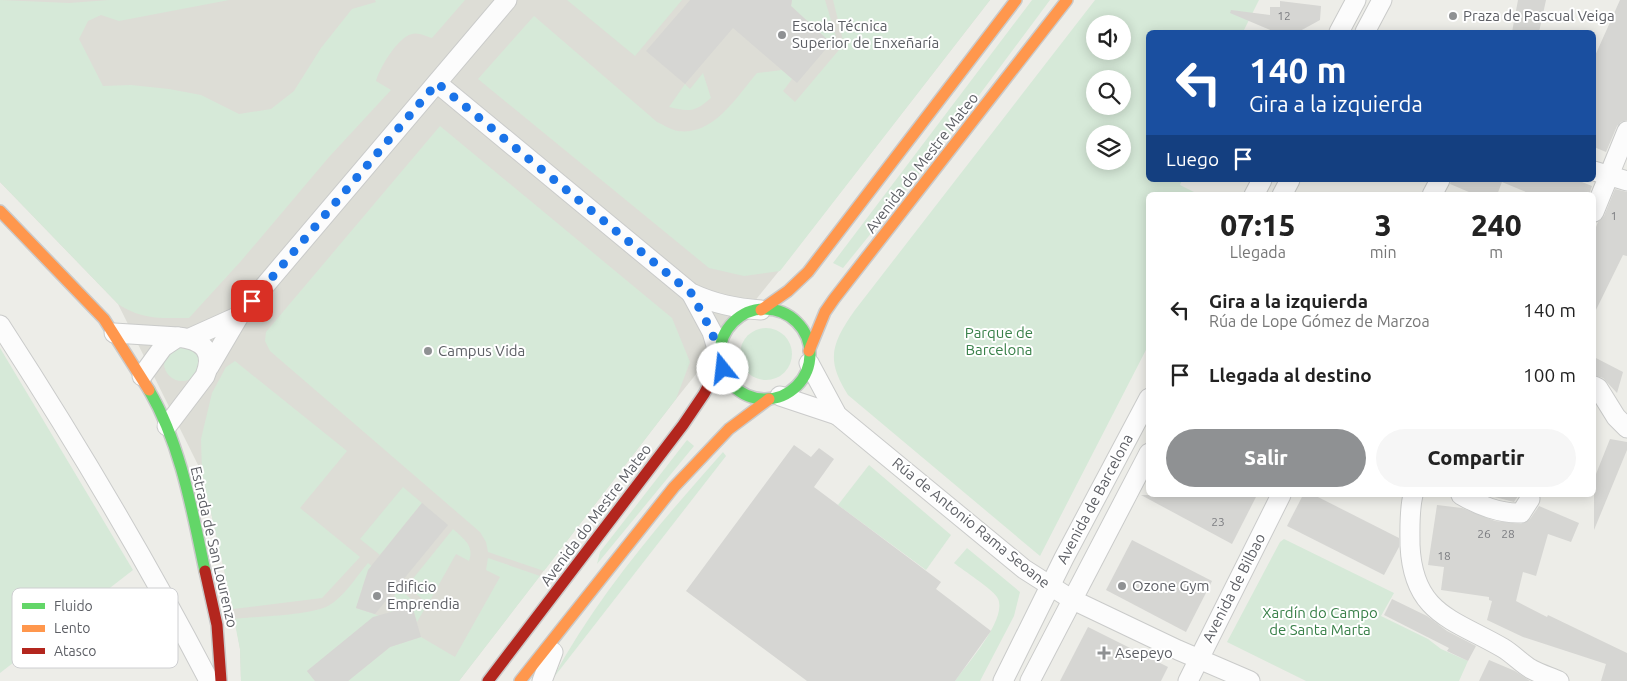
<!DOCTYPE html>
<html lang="es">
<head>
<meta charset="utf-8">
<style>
  body { margin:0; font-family:Ubuntu,sans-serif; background:#f6f6f6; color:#222; height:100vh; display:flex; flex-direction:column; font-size:19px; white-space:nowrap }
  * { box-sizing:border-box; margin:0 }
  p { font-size:16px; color:#767676 }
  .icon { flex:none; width:28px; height:28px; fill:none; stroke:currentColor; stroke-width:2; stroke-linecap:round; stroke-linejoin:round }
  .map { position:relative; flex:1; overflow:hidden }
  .details { position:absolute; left:1146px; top:192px; width:450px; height:305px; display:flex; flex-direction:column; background:#fff; border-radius:8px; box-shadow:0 2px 12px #0003 }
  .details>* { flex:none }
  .guide { position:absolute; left:1146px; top:30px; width:450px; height:152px; border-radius:8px; box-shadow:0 2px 12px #0003; background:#1a4fa0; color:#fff; overflow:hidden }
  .buttons { position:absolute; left:1086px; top:15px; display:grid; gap:10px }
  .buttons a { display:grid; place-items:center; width:45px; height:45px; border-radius:50%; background:#fff; box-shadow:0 2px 12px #0003; font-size:25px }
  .pin { position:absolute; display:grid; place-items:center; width:42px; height:42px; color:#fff; margin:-21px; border-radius:10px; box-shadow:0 2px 8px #0006 }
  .me { position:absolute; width:55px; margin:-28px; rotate:344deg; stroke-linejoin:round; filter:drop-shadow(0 0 4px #0008) }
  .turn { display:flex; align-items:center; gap:18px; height:105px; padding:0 20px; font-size:22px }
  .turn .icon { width:65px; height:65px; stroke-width:2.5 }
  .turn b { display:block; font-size:35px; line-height:42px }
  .then { display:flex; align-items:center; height:48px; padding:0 20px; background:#0003; gap:10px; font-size:19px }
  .eta { display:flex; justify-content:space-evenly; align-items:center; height:85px; text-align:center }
  .eta b { font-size:30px; font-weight:800; line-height:35px }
  .button { display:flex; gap:10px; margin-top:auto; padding:10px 20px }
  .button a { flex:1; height:58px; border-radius:30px; background:#8f9193; color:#fff; font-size:20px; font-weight:800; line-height:58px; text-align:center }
  .button a+a { background:#f6f6f6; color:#222 }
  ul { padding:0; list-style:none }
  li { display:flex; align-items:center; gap:15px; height:65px; padding:0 20px }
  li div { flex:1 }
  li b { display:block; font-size:19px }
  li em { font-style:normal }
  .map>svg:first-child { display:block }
</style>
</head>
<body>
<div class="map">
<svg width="1627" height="681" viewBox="0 0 1627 681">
  <rect width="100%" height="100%" fill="#edede8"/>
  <polygon fill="#ddddd6" points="0,0 990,0 791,256 676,399 459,681 241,681 240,649 233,609 202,473 118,304 0,182"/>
  <g fill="#d6e9d8" fill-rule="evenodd">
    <path d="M0,0L69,3L109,0H229L119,21L101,15L88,21L79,39L103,86L131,85L169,89L201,95L239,114L271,109L294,91L321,48L352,9L376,2L375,0H465L432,38C426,36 418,32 412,34C398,37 380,67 376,81L391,90L329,157L241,261L189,318C161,318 142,320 118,304L0,182Z"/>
    <polygon points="567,0 682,0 635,56"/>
    <polygon points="792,0 825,0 836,37 831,43 791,6"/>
    <path d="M833,0H990L780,271L744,276L709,268L478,79L534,16L657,122C664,125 671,130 678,131C714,136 737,96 757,73L782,70L792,79L783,91L795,102L844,44Z"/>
    <polygon points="1032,0 1050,0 936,153 843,268 833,263"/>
    <path d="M1095,0H1259L1243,32H1149V180H1182L1180,185L1200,195H1149V344L1040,556L848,395C825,359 832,343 855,310ZM1095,24H1122V51H1095ZM1095,79H1122V106H1095ZM1095,134H1122V161H1095Z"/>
    <path d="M703,73L711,98C695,112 690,112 669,107L685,84L690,89Z"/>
    <polygon points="440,126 672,318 690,362 676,399 544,571 488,552 486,542 480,532 270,351 265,341 266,332"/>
    <circle cx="766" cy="354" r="26"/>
    <circle cx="182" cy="363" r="18"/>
    <polygon points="0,348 133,570 0,673"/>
    <polygon points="235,361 347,451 300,508 360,557 322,598 233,609 202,473 201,439 212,393 226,367"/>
    <polygon points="687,440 694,446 597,564 600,552"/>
    <path d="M723,452L726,456L551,681C597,596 659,524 723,452Z"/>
    <polygon points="869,465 951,535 926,570 838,505"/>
    <polygon points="403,487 422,503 380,555 360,539"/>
    <path d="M453,529C463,538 475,546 469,561L456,554L428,604L407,586Z"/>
    <polygon points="1284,539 1394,593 1381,616 1428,639 1441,649 1468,661 1459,681 1306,681 1227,642 1280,542"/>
    <path d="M967,548L1020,592L1014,616L980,681H955C966,665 1010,617 997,597C991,588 964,571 954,563Z"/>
    <polygon points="488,558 540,576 459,681 348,681 390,647 421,637 455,657 500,577 486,570"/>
    <path d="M368,563L392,583L391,584L366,577L356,608L380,616L369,621L307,671L315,681H241L240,649L234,619C259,616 306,616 328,606C344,597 356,577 368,563Z"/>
    <polygon points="397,587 424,610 417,622 412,606 390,612"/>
  </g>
  <g fill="#d6d6d3">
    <polygon points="690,0 792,0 791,6 831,43 797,83 733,28 685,84 646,51"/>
    <polygon points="1518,0 1546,0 1539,32 1512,32"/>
    <polygon points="1620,0 1627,0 1627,120 1621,122 1617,126 1606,152 1594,147 1594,58"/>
    <polygon points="1280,1 1321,6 1320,20 1300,31 1275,32 1230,13 1231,10 1270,15 1270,7 1280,7"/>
    <polygon points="1451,180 1577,180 1592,186 1589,195 1533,195 1502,182 1497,195 1476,195 1450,184"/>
    <polygon points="1615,189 1627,192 1627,256 1623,255 1594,314 1594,232 1598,222 1604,216"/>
    <polygon points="1594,357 1623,372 1617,393 1603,378 1594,375"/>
    <polygon points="1610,439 1627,442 1627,450 1594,530 1594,479"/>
    <polygon points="794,445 811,457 819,448 834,459 814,487 941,582 936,589 991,631 955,681 807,681 686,591"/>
    <polygon points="1141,495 1257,495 1232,544"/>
    <polygon points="1303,495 1314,495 1399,538 1399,547 1384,575 1287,526"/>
    <polygon points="1487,495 1516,495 1518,496 1514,502"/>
    <polygon points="422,503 448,525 375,614 356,608 368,570"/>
    <polygon points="1437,505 1462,508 1495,521 1521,524 1530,519 1539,506 1579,523 1571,542 1548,534 1536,576 1523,572 1516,601 1547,617 1548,615 1627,653 1627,681 1601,681 1606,664 1523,637 1487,620 1492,601 1489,600 1489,597 1441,590 1444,567 1428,565"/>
    <polygon points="1132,540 1212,581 1186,632 1106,590"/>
    <polygon points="1392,599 1427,616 1447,631 1476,646 1468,661 1447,651 1449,648 1384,615"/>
    <polygon points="412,606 421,637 390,647 348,681 315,681 307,671 373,617"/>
    <polygon points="1088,627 1168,667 1161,681 1060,681"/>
    <polygon points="1489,660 1515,671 1530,681 1479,681"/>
  </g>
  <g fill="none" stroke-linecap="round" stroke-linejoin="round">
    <g stroke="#cacbca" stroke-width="21">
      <g id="street">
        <polyline points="1339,32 1356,0"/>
        <polyline points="1365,32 1382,0"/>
        <path d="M437,83L691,293C715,304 735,308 761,310"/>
        <polyline points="1594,171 1627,181"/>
        <polyline points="1254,195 1262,180"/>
        <polyline points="1282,195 1290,180"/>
        <polyline points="1432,195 1440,180"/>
        <polyline points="1594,212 1627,131"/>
        <polyline points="691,293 712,332 721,362"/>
        <path d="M0,325C74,439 144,556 207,677L211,681"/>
        <polyline points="114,333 178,337"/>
        <polyline points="190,338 239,316"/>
        <polyline points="809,363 837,415 1024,569 1071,599 1178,650 1250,681"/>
        <polyline points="209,367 239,316 507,0"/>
        <path d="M142,376L163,347L178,337C203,340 215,351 205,376L167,426"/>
        <polyline points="1594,386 1598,388 1616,417 1627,428"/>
        <polyline points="780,396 837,415"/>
        <path d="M1413,495C1409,511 1410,529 1410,545C1413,614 1453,619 1503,648C1513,654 1521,663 1531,669C1540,674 1550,677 1559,681"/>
        <path d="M1461,495C1478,505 1501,514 1521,513L1530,499"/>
        <polyline points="542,681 553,652"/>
        <polyline points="1003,681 1064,558 1149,398"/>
        <polyline points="1030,681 1149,453"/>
        <polyline points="1188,681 1281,495"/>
      </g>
    </g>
    <g stroke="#cacaca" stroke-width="14">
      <g id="fast">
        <circle cx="765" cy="354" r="45"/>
        <path d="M149,390C181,445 192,510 205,571"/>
      </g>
    </g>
    <g stroke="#cacaca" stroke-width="14">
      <g id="slow">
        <polyline points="0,211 104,319 149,390"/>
        <polyline points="761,310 788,291 808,272 1016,0"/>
        <polyline points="809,351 825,312 834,299 1067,0"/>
        <polyline points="520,681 674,487 729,429 769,399"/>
      </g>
    </g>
    <g stroke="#cacaca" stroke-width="14">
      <g id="jam">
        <polyline points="205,571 217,625 221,681"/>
        <polyline points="488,681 683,425 704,394 721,362"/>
      </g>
    </g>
    <use href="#street" stroke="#fcfcfc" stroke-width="19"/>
    <use href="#fast" stroke="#63d668" stroke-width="11"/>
    <use href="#slow" stroke="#ff974d" stroke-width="11"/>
    <use href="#jam" stroke="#b3261e" stroke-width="11"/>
  </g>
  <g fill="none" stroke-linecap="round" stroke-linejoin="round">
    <polyline stroke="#1a73e8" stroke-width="9" stroke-dasharray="0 16.2" points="252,301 437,83 691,293 712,332 723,369"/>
  </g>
  <g fill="#8f9193" stroke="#fff" stroke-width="2">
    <circle cx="1453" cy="16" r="5"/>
    <circle cx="782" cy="35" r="5"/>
    <circle cx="428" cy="351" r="5"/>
    <circle cx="1122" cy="586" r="5"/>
    <circle cx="377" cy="596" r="5"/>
    <path d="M1101.5 645.5h5v5h5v5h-5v5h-5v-5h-5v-5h5z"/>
  </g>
  <g text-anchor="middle" stroke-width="4" stroke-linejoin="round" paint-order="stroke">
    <g font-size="12" fill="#7c7d81">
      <text x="1284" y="20">12</text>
      <text x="1614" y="220">1</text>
      <text x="1218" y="526">23</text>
      <text x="1484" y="538">26</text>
      <text x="1508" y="538">28</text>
      <text x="1444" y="560">18</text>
    </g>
    <g font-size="15" fill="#5d5f65" stroke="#fff" text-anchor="start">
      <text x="1463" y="21">Praza de Pascual Veiga</text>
      <text x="792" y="31">Escola Técnica<tspan x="792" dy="17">Superior de Enxeñaría</tspan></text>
      <text x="438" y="356">Campus Vida</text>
      <text x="1132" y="591">Ozone Gym</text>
      <text x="387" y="592">Edificio<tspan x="387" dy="17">Emprendia</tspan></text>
      <text x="1115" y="658">Asepeyo</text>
    </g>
    <g font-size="15" fill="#5d5f65" stroke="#fff">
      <text transform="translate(922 163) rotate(-52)" y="5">Avenida do Mestre Mateo</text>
      <text transform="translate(1095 499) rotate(-62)" y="5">Avenida de Barcelona</text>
      <text transform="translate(596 515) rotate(-53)" y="5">Avenida do Mestre Mateo</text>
      <text transform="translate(971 523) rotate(39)" y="5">Rúa de Antonio Rama Seoane</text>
      <text transform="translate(214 547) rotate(77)" y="5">Estrada de San Lourenzo</text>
      <text transform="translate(1234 588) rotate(-63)" y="5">Avenida de Bilbao</text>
    </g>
    <g font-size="15" fill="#398049" stroke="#fff">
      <text x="999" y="338">Parque de<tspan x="999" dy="17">Barcelona</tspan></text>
      <text x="1320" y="618">Xardín do Campo<tspan x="1320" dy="17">de Santa Marta</tspan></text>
    </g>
  </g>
  <rect x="12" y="588" width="166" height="80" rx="8" fill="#fff" stroke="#cecfd1" stroke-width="1"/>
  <rect x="22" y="603" width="23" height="6" fill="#63d668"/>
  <rect x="22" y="625" width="23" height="7" fill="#ff974d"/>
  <rect x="22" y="648" width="23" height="6" fill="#b3261e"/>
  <g font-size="14" fill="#5d5f65">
    <text x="54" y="611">Fluido</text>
    <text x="54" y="633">Lento</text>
    <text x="54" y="656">Atasco</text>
  </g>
</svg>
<div class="buttons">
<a><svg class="icon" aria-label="sound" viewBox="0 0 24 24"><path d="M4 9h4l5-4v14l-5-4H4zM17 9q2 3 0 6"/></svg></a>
<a><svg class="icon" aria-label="search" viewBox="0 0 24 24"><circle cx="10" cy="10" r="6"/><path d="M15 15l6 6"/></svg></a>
<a><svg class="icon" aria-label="layers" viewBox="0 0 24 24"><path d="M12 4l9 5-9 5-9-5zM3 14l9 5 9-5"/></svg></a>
</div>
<div class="pin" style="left:252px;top:301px;background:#d93025"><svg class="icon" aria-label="arrive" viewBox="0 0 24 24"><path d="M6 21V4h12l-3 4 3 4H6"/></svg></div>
<svg class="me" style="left:723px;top:369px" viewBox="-20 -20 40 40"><circle r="19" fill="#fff"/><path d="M0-13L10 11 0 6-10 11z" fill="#1a73e8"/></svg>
<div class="guide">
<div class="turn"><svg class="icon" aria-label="left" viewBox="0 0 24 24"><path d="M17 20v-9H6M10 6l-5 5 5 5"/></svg><div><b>140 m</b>Gira a la izquierda</div></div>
<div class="then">Luego<svg class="icon" aria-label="arrive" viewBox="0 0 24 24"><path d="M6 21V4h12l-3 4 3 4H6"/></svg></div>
</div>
<section class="details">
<div class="eta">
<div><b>07:15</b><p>Llegada</p></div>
<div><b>3</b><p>min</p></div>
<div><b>240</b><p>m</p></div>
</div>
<ul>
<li><svg class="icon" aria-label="left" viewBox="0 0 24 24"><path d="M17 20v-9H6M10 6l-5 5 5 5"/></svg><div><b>Gira a la izquierda</b><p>Rúa de Lope Gómez de Marzoa</p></div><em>140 m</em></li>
<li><svg class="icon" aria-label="arrive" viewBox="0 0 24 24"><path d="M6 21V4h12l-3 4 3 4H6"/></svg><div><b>Llegada al destino</b></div><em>100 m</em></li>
</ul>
<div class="button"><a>Salir</a><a>Compartir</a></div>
</section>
</div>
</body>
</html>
